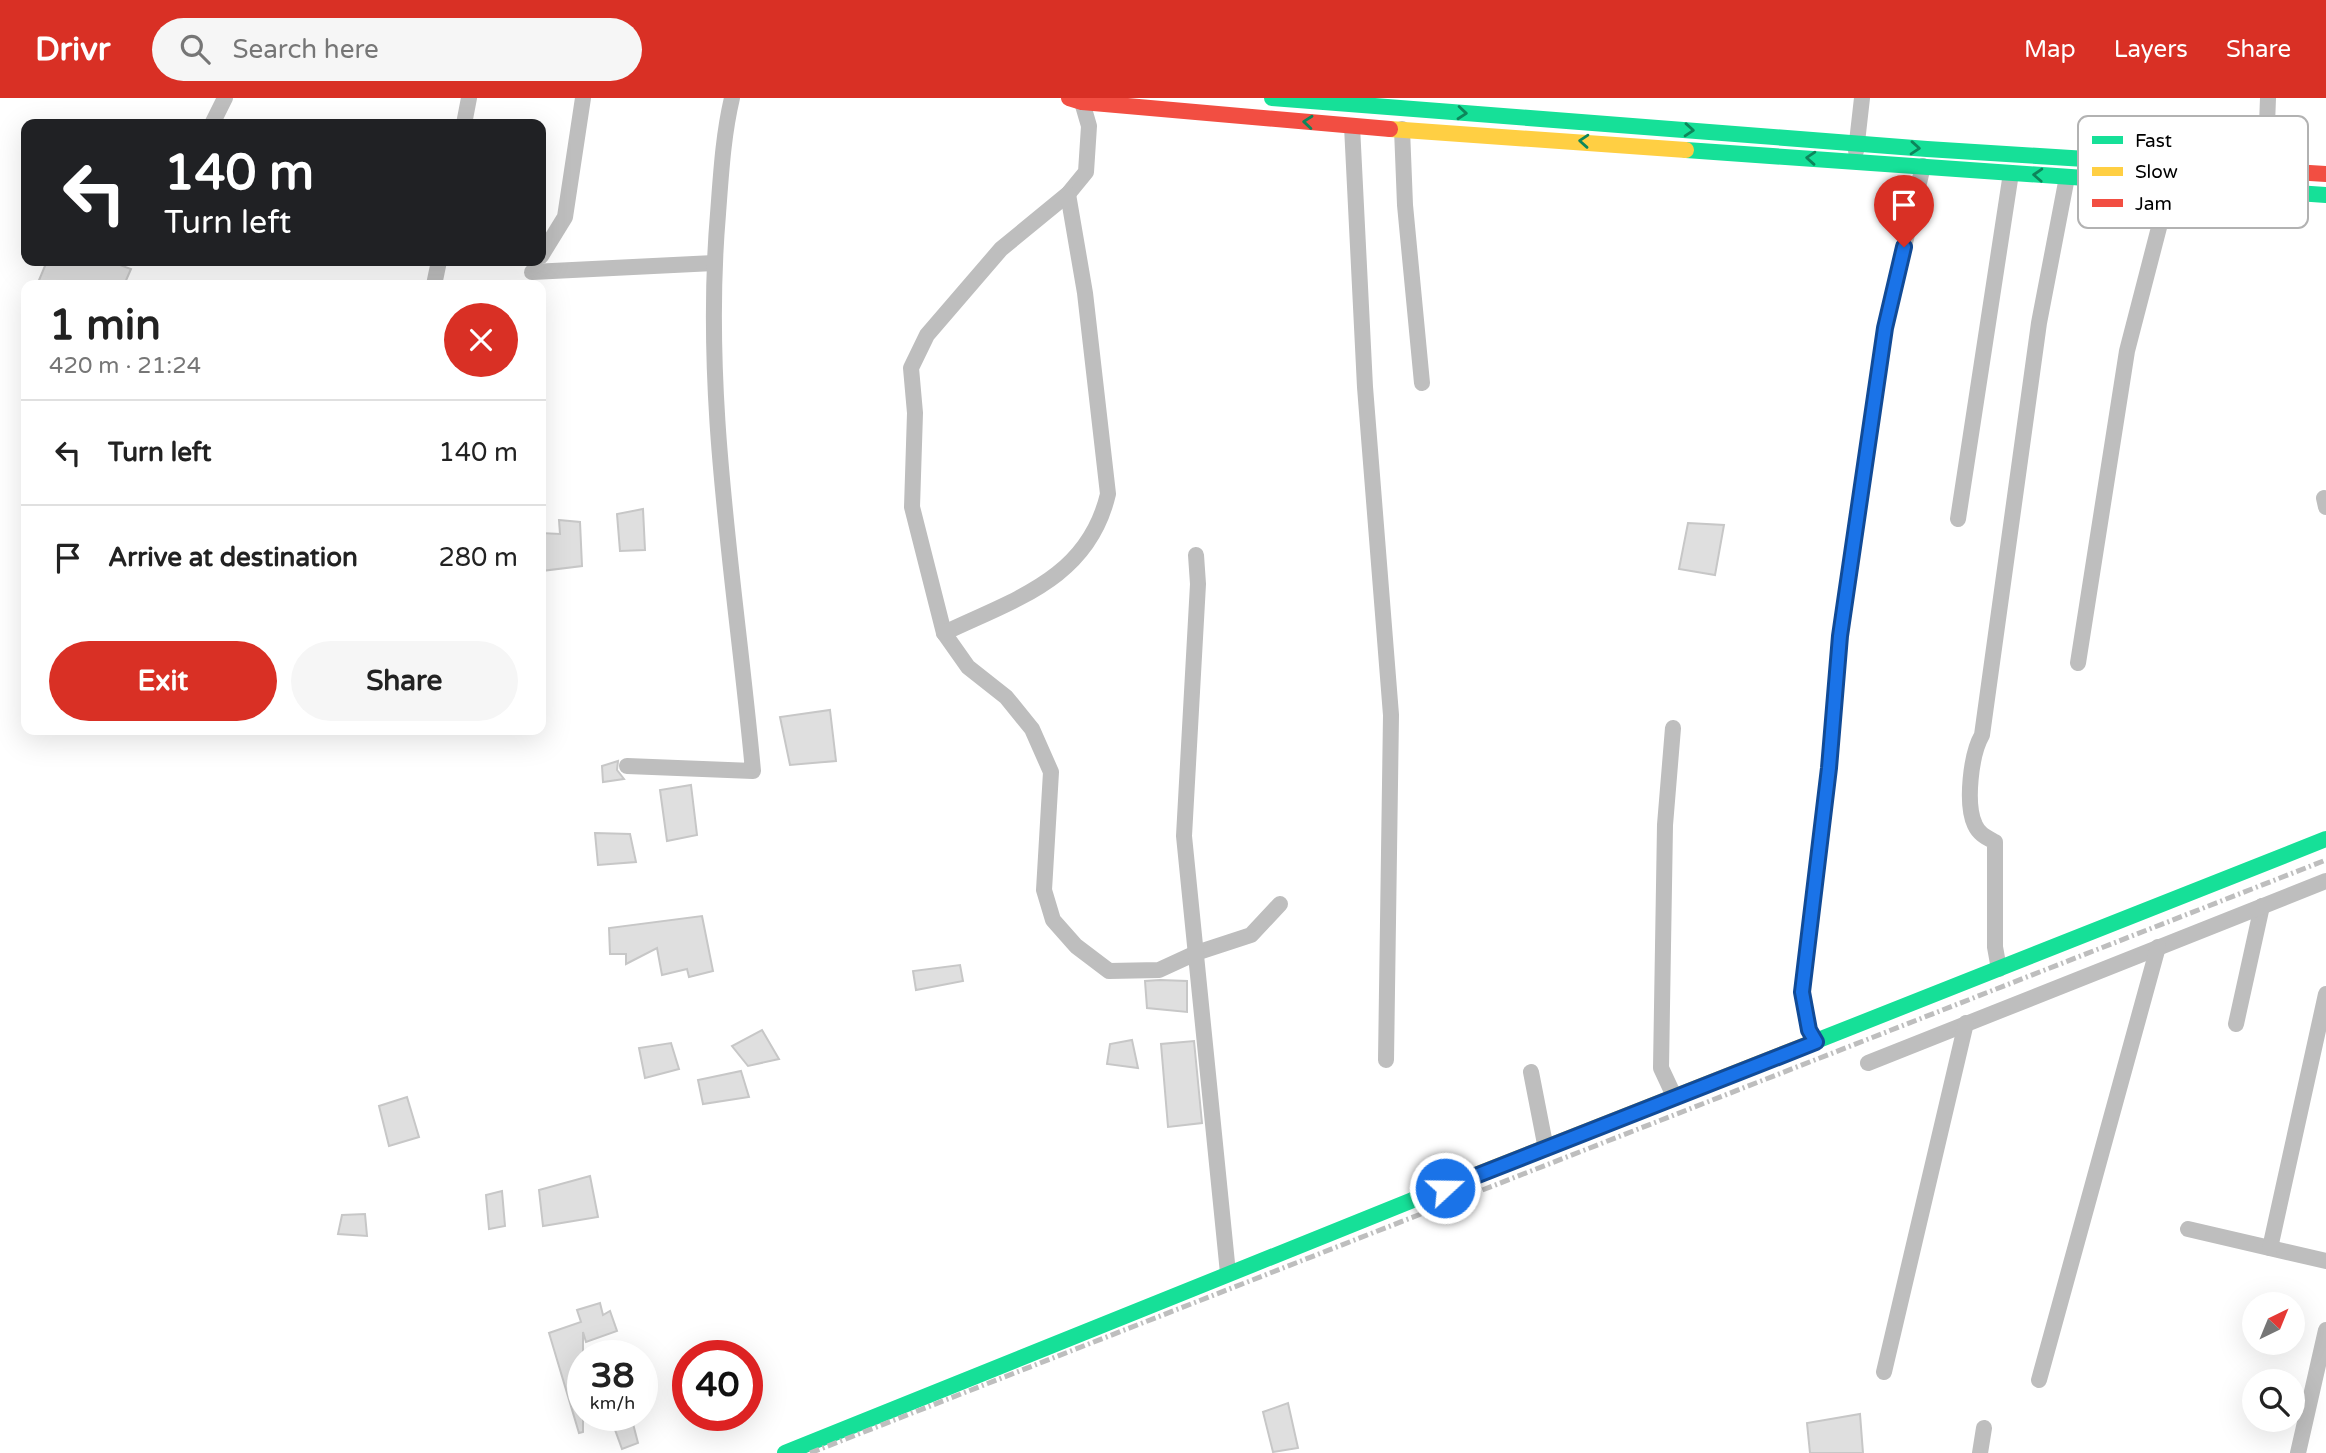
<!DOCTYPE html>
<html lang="en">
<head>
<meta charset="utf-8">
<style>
  body { margin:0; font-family:"Varela Round",sans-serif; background:#f6f6f6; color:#222; height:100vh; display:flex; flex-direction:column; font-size:26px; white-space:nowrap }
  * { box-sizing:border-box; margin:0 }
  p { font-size:23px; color:#767676 }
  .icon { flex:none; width:38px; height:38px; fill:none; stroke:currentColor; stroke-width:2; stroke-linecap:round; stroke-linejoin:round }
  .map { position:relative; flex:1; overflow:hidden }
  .details { position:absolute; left:21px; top:182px; width:525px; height:455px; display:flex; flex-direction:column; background:#fff; border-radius:14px; box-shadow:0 7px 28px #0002 }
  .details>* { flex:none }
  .top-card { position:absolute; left:21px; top:21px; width:525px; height:147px; border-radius:14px; box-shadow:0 7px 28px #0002; background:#202124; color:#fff; overflow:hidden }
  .needle { width:46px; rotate:43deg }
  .tools { position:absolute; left:2242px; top:1194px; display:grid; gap:14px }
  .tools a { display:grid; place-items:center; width:63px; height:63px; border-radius:50%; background:#fff; box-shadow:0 7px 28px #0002; font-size:35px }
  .speed { position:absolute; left:567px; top:1242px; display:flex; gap:14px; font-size:35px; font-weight:700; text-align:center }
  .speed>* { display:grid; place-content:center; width:91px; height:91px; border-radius:50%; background:#fff; box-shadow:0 7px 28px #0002; line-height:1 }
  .speed small { font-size:18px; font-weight:400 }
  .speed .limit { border:10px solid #d22; background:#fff; color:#111 }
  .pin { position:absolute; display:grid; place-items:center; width:60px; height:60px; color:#fff; margin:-72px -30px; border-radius:50% 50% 50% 0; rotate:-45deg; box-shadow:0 0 7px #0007 }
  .pin .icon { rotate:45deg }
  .me { position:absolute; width:77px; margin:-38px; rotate:69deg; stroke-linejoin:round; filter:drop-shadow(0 0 5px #0008) }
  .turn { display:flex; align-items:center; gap:24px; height:147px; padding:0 28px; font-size:32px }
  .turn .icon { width:91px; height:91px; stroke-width:2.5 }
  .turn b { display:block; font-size:49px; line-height:60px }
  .round { display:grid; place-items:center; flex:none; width:74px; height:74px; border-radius:37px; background:#f6f6f6 }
  .headline { display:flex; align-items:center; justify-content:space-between; height:119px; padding:0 28px }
  h1 { font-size:42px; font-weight:800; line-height:52px }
  .primary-button { display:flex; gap:14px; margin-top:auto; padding:14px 28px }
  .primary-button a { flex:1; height:80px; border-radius:42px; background:#d93025; color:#fff; font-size:28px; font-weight:800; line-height:80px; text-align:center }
  .primary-button a+a { background:#f6f6f6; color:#222 }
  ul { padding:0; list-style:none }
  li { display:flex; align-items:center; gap:21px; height:105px; padding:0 28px; border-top:2px solid #e0e0e0 }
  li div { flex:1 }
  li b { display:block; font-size:26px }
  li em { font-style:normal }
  header { display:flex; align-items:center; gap:42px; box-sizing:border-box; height:98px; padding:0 35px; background:#d93025; color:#fff }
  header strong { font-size:33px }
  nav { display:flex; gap:38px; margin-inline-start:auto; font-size:24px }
  .search { width:490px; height:63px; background:#f6f6f6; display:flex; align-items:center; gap:18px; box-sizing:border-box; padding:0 24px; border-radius:38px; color:#767676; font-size:26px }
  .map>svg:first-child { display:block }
</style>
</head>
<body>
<header>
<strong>Drivr</strong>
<div class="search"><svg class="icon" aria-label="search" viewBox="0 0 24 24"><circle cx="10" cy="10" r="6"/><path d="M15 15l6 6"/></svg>Search here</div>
<nav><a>Map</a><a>Layers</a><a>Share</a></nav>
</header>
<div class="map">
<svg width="2326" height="1355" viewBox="0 0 2326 1355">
  <rect width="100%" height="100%" fill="#fff"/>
  <g fill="#dfdfdf" stroke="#c7c7c7" stroke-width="2">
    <polygon points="47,163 109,163 131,171 124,187 37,187"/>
    <polygon points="643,411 645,452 620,453 617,416"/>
    <polygon points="559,422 580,424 582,468 541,473 541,435 560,436"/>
    <polygon points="1688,425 1724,427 1715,477 1679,471"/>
    <polygon points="830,612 836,663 790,667 780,619"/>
    <polygon points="618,663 617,672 624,681 603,684 602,668"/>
    <polygon points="691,687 697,737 667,743 660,692"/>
    <polygon points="595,735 630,736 636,764 598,767"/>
    <polygon points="702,818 713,873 689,879 687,871 662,877 657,850 626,866 626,856 610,856 609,830"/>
    <polygon points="960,867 963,883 916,892 913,873"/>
    <polygon points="1160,882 1187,883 1187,914 1147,910 1145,883"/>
    <polygon points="762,932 779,961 748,968 732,948"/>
    <polygon points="1132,942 1138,970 1107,966 1110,946"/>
    <polygon points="1194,943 1202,1025 1168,1029 1161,946"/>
    <polygon points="671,945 679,971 645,980 639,950"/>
    <polygon points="741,973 749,999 703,1006 698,982"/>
    <polygon points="407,999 419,1039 389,1048 379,1008"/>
    <polygon points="590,1078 598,1119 543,1128 539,1092"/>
    <polygon points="502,1093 505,1128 489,1131 486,1097"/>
    <polygon points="365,1116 367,1138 338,1136 342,1117"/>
    <polygon points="600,1205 603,1217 610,1213 617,1233 586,1244 583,1234 583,1334 579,1335 549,1235 581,1224 577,1212"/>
    <polygon points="1288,1305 1298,1350 1273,1354 1263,1314"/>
    <polygon points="1860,1316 1863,1355 1810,1355 1807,1325"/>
    <polygon points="610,1318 631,1318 638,1345 622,1351"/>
  </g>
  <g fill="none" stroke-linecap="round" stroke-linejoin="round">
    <g stroke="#bebebe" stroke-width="16">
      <polyline points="1082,4 1089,28 1086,74 1068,96 1001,151 927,237 911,270 915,315 912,409 944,535 968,569 1006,599 1032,631 1051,674 1044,792 1053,822 1076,848 1109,873 1159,872 1196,855 1251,837 1280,806"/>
      <polyline points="212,26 225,0"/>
      <polyline points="464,26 469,0"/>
      <polyline points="1352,28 1365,289 1391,617 1386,962"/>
      <polyline points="1402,31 1405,107 1422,285"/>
      <polyline points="1856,53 1862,0"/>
      <polyline points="2265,81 2268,0"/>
      <polyline points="541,158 565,119 583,0"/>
      <polyline points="532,174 714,165"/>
      <polyline points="434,187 439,163"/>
      <polyline points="2324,400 2326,409"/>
      <polyline points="1958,421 2011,75"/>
      <polyline points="1196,457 1198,486 1184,738 1228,1175"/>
      <path d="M944,535C1015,501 1088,481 1108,396L1085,195L1068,96"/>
      <polyline points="2078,565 2127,253 2170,87"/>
      <polyline points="1673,630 1665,727 1661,970 1675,1000"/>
      <path d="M627,668L753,673C736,486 702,304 718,116C721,77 723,38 732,0"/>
      <path d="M1999,871L1995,849V744C1986,739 1979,736 1975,727C1965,706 1971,656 1982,637L2039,225L2067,79"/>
      <polyline points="2236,926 2262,808"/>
      <polyline points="1816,944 1809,932 1802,894 1829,670 1840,538 1885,230 1923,68"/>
      <polyline points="1868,965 2326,783"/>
      <polyline points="1531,974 1546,1051"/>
      <polyline points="2188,1131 2326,1163"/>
      <polyline points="2270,1150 2326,896"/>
      <polyline points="1884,1274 1966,925"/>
      <polyline points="2039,1282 2158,849"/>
      <polyline points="1980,1355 1984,1330"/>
      <polyline points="2298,1355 2326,1232"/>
    </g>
    <g stroke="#16e098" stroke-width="16">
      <polyline points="1272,0 1927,51 2181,67"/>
      <polyline points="1686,52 2326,97"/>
      <polyline points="1816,943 2326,741"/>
      <polyline points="785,1355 1445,1089"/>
    </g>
    <g stroke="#ffcf43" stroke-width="16">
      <polyline points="1390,31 1686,52"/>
      <polyline points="1445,1089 1816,943"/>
    </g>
    <g stroke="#f24e42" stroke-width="16">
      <polyline points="1069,0 1082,4 1390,31"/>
      <polyline points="2181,67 2326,76"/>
    </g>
    <polyline stroke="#bebebe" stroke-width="5" stroke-dasharray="10 3.5 2 3.5" stroke-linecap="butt" points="810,1355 2326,762"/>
  </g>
  <defs><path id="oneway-chevron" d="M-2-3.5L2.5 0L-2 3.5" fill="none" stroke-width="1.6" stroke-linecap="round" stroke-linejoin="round" transform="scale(1.75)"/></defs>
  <g stroke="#0d865b">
    <use href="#oneway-chevron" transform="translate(1462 15) rotate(5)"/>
    <use href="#oneway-chevron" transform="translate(1308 24) rotate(-175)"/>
    <use href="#oneway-chevron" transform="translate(1689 32) rotate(4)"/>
    <use href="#oneway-chevron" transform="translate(1584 43) rotate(-176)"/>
    <use href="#oneway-chevron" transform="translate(1915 50) rotate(4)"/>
    <use href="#oneway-chevron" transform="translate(1811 60) rotate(-176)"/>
    <use href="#oneway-chevron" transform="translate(2038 77) rotate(-177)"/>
  </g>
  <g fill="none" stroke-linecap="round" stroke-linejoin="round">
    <g stroke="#114b97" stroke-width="18">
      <polyline id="route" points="1445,1090 1816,944 1809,932 1802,894 1829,670 1840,538 1885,230 1904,149"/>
    </g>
    <use href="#route" stroke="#1a73e8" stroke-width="12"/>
  </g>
  <rect x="2078" y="18" width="230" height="112" rx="10" fill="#fff" stroke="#b2b2b2" stroke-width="2"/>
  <rect x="2092" y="38" width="31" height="8" fill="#16e098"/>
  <rect x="2092" y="69" width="31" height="9" fill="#ffcf43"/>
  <rect x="2092" y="101" width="31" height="8" fill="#f24e42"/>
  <g font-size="19" fill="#000">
    <text x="2135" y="49">Fast</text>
    <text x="2135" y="80">Slow</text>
    <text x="2135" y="112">Jam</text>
  </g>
</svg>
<div class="tools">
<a><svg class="needle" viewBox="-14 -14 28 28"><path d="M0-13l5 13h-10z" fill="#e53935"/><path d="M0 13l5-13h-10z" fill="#767676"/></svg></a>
<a><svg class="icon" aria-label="search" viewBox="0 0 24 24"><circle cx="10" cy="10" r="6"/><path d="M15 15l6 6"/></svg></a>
</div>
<div class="speed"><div>38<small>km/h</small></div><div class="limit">40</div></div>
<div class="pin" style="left:1904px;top:149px;background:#d93025"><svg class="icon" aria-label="arrive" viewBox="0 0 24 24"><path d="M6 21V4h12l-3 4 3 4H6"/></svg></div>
<svg class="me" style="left:1445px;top:1090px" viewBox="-20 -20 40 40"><circle r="17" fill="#1a73e8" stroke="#fff" stroke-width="3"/><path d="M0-11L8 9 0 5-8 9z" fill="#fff"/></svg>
<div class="top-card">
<div class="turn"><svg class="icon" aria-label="left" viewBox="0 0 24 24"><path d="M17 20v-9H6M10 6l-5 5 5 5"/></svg><div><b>140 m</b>Turn left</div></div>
</div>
<section class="details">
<div class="headline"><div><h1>1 min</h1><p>420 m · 21:24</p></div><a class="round" style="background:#d93025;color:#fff"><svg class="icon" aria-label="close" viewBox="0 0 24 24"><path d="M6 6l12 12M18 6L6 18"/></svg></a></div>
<ul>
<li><svg class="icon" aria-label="left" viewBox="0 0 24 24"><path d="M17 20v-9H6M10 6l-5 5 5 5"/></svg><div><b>Turn left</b></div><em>140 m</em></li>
<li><svg class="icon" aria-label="arrive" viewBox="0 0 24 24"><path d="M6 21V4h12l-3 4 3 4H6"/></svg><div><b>Arrive at destination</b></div><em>280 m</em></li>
</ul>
<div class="primary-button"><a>Exit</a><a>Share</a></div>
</section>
</div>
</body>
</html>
